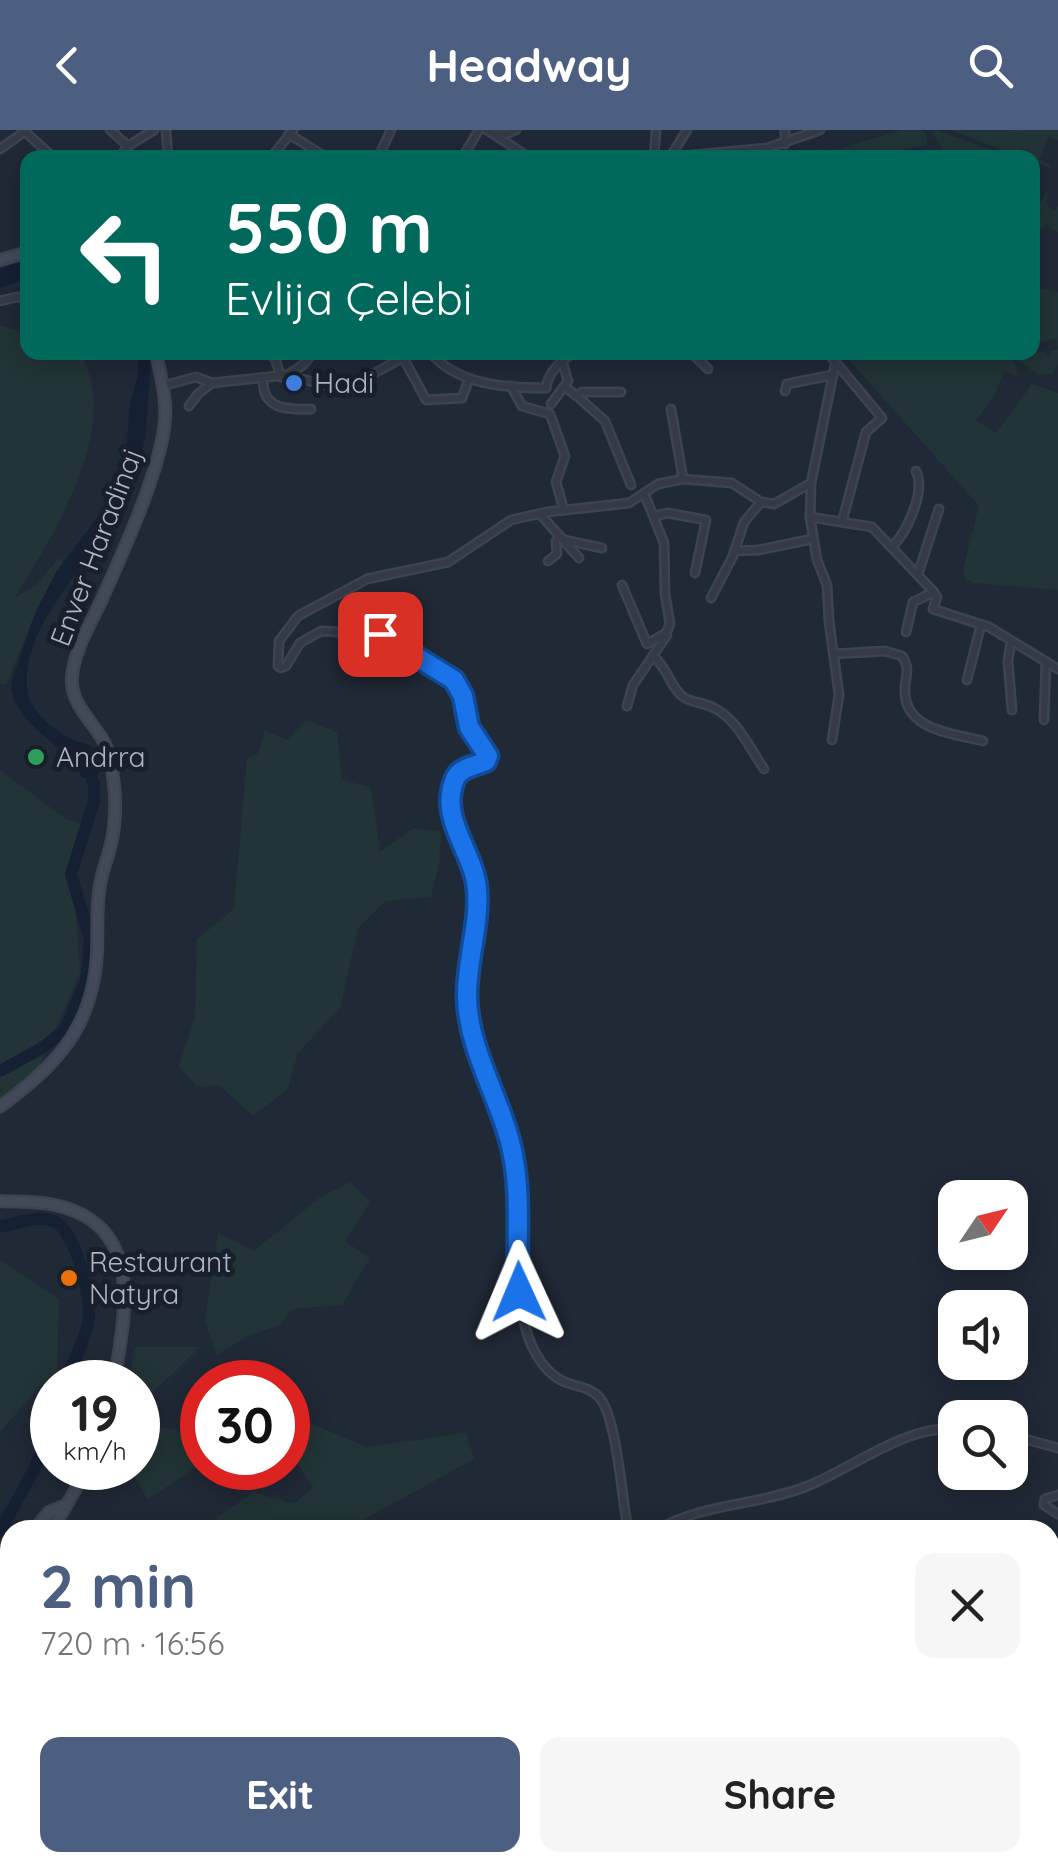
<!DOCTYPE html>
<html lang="en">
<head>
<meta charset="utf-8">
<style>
  body { margin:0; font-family:Quicksand,sans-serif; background:#f6f6f6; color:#222; height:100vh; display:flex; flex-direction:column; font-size:38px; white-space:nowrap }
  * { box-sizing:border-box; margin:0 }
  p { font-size:32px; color:#767676 }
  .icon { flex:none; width:55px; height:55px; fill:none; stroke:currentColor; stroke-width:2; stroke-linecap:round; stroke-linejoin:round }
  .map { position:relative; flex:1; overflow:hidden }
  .sheet { position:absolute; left:0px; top:1390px; width:1060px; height:352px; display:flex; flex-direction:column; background:#fff; border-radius:30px 30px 0 0; box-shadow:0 5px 25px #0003 }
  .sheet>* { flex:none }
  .top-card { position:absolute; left:20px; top:20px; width:1020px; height:210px; border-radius:20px; box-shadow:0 5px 25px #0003; background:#00695c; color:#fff; overflow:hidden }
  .needle { width:65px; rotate:55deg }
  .buttons { position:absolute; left:938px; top:1050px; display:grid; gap:20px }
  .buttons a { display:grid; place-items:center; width:90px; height:90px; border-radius:20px; background:#fff; box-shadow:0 5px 25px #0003; font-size:50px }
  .speed { position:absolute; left:30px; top:1230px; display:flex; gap:20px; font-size:50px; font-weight:700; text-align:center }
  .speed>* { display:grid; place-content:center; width:130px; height:130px; border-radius:50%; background:#fff; box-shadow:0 5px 25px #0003; line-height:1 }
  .speed small { font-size:25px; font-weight:400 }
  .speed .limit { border:15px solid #d22; background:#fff; color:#111 }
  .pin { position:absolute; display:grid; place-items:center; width:85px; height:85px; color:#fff; margin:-42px; border-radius:20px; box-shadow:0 5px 15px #0006 }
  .me { position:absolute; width:110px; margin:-55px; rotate:359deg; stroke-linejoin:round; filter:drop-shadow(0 0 8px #0008) }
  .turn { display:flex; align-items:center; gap:35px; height:210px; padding:0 40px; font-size:45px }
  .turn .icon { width:130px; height:130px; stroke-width:2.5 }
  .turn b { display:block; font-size:70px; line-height:85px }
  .round { display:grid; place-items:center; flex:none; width:105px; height:105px; border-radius:20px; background:#f6f6f6 }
  .headline { display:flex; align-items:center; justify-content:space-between; height:170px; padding:0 40px }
  h1 { font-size:60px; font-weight:800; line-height:75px; color:#4d5f80 }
  .cta { display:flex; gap:20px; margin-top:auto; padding:20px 40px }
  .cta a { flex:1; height:115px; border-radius:20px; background:#4d5f80; color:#fff; font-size:40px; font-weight:800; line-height:115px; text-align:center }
  .cta a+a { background:#f6f6f6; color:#222 }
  header { display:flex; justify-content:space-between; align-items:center; height:130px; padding:0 40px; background:#4d5f80; color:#fff; font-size:45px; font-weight:800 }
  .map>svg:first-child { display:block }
</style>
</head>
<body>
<header><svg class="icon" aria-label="back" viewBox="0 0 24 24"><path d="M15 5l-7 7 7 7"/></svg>Headway<svg class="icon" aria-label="search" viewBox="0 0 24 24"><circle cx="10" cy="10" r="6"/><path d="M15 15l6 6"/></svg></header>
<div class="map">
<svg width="1058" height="1741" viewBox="0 0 1058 1741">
  <rect width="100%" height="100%" fill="#202936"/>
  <g fill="#223437">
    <polygon points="902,0 922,0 927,6 927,15 867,27 808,27 819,19 824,23"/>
    <polygon points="935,0 1012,27 948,27 933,4"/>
    <polygon points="950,0 1058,0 1058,10 1048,7 1040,29 1051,35 1050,38 1033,32 1032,28 1022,27"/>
    <path d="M1047,60C1050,69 1042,76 1055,80L1058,76V102L1048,97L1045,89L1046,97L1033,100V73L1043,70Z"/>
    <polygon points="1044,158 1058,162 1058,218 1056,208 1033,214 1033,187 1040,185 1036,161"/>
    <path d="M0,195L27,204L28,222L80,223C123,295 54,406 14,468L36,455L59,428L64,432L36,481L6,555L0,554Z"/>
    <polygon points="1034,217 1038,222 1046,221 1048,226 1051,226 1050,221 1058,219 1058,234 1052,244 1038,245 1016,228 1015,224 1032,222"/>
    <polygon points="898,223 1007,223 1016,235 1017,246 1004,241 995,265 976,290 996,303 1032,254 1058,263 1058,460 974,453 965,449 963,439 979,376 843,223 872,223 873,226"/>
    <polygon points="306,590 337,602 342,650 371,657 380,722 413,698 441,702 439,734 431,767 385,771 358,798 340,878 297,924 288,959 253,986 219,955 197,957 179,936 195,888 197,809 234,779 247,628 258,624 265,600 287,610"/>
    <polygon points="0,640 66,689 80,693 76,789 80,843 37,942 0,971"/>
    <polygon points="350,1052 370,1072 345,1111 370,1128 342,1175 292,1179 280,1195 250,1205 217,1225 205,1191 218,1103 254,1121 319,1068"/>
    <polygon points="0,1130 59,1169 57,1250 42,1254 0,1302"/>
    <polygon points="135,1217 200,1217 152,1263 138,1268 138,1252 128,1252"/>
    <polygon points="288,1284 367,1317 466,1303 474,1329 345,1400 222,1400 216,1388 254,1362 294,1374 313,1357 288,1320"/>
    <polygon points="144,1294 202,1306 202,1333 148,1369 128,1338 138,1338 138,1311"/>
    <polygon points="0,1656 10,1662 10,1732 66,1733 67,1741 0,1741"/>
  </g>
  <g fill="#152033">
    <polygon points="27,130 27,148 0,158 0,139"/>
    <path d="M138,223H150L151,227C148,272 148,322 130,363C104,421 16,494 28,564C32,583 58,604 76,611C81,613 85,612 90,616C97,622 98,635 99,644L82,648C69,615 10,593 11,553L36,481L56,442L107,375L125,333L130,272L138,246Z"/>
  </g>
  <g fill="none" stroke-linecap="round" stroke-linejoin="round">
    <g stroke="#152033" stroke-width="12">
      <polyline points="0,941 42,918 65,900 86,851 90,810 71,744 94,671 94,654 85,630"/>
      <path d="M0,1096C18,1095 35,1084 54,1091C76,1100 93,1173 88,1194C84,1210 72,1239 63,1252"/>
      <polyline points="0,1401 35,1338 52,1290"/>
    </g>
    <g stroke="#3d4450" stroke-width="11">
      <g id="street">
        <polyline points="23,0 54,28"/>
        <polyline points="110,0 128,16"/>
        <polyline points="166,0 168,28"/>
        <polyline points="487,0 530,28"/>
        <polyline points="496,3 506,4 516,0"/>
        <polyline points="289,4 327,28"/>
        <polyline points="785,14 785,0"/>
        <polyline points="0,19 27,0"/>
        <polyline points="671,26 687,0"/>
        <polyline points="119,28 128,16 154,0"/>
        <polyline points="271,28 293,0"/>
        <polyline points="378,28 391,0"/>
        <polyline points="462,28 479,0"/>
        <polyline points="654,28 656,0"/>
        <polyline points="661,28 767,18 820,0"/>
        <polyline points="0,171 17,167 28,168"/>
        <polyline points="264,222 275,228 281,247"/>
        <path d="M430,222C457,255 505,258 546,258"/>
        <polyline points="656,222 657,224"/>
        <polyline points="691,222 708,239"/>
        <polyline points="827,222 882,288 866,302 842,392"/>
        <polyline points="404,229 426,270 462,268 469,249"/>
        <polyline points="289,244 303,235 314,222"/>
        <path d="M263,249C262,279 286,280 311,279"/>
        <polyline points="162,256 196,247 212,253 286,245 333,257 362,250 413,222"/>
        <polyline points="511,256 522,276 550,284 565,326 556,352 564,380"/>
        <polyline points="565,257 577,266 582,262 621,262"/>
        <path d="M546,258C548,242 561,231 574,222"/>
        <polyline points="785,261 787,254 832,245"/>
        <polyline points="577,266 605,291 631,355"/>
        <polyline points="551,274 568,251 562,231 563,222"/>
        <polyline points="189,276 198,264 212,253"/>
        <polyline points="671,279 683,349"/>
        <polyline points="541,385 579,428"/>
        <polyline points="654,386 668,383 706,390 695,443"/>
        <polyline points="810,387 872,397 932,460 937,467 933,479 989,497 1058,539"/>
        <polyline points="564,410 602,418"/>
        <path d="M893,416C907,401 926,362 916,341"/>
        <polyline points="734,421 759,420 812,409"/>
        <polyline points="548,431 557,424 556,411 560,406"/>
        <polyline points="918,444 939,379"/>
        <polyline points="622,455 647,514 666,503 670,494 665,464 664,413 644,363"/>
        <polyline points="711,468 733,426 744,392 761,372"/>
        <polyline points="906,502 913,472 934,462"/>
        <polyline points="1011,512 1008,531 1012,580"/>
        <path d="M834,524L885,521L902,526C910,538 906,544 905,557C902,600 951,603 983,611"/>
        <path d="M654,527C668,539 670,556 682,566C691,573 702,572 712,577C737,588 749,617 764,639"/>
        <polyline points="967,550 981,495"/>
        <polyline points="627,576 633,555 667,505"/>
        <polyline points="1044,590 1046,532"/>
        <polyline points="832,610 839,565 829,491 827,455 817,430 810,387 811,353 835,235"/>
        <polyline points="1010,1305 1058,1318"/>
        <polyline points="1058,1365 1045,1369 1044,1375 1058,1384"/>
        <path d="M628,1400C622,1370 617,1287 599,1267C590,1257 577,1257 565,1252C547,1245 534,1224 528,1206C510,1155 524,1100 517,1047C509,992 477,942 470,887C464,842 484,796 476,751C470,717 446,694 453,657C456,638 472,638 486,631L487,621L469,597L463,566L454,550L381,504L321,501L300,513L286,536L281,538L278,536L279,511L298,486L367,449L448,432L511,390L547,382L629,373L658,354L683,349L732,353L761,372L774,374L811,353"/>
        <path d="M657,1400C703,1373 756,1376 805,1357C850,1340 905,1295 955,1299"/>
        <polyline points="1050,1458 1058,1448"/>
        <polyline points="1050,1513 1058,1513"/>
        <polyline points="1050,1605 1058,1602"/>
        <polyline points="773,1741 780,1732"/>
      </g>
    </g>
    <g stroke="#3d4450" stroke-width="14">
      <g id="secondary">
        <polyline points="0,130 28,122"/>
        <path d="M0,977C57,934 93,898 97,823C98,800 96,777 100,755C102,742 107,730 110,718C118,688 116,658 110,628C104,598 69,579 72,547C74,520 91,493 102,469C123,422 161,340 165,290C167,268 160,244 156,222"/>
        <path d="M0,1071C18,1072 37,1071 55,1075C146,1095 125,1185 114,1252"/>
        <polyline points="34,1400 49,1382 66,1375"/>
        <polyline points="52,1400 88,1338"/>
        <polyline points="0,1508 10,1485"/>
        <polyline points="0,1630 10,1614"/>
      </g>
    </g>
    <use href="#street" stroke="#343b47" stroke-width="6"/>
    <use href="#secondary" stroke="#424a5a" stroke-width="9"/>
  </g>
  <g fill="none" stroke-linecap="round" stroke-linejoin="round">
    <g stroke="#114b97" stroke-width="25">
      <path id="route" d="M380,504L454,550L463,566L469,597L488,626L486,631C476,636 460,637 455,649C438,688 474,722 477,759C480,794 467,829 467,865C467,920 503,972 513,1025C522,1071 515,1117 519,1162"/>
    </g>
    <use href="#route" stroke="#1a73e8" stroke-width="18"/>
  </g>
  <circle fill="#3f7fe0" stroke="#19202b" stroke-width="4" cx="294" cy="253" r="10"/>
  <circle fill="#2e9e5b" stroke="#19202b" stroke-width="4" cx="36" cy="627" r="10"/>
  <circle fill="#e8710a" stroke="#19202b" stroke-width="4" cx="69" cy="1148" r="10"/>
  <g text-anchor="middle" stroke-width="10" stroke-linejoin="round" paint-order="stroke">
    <g font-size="28" fill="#aeb5c4" stroke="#19202b" text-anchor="start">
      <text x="314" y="263">Hadi</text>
      <text x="56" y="637">Andrra</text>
      <text x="89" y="1142">Restaurant<tspan x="89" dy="32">Natyra</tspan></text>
    </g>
    <g font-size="28" fill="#aeb5c4" stroke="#19202b">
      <text transform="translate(96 417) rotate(-69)" y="10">Enver Haradinaj</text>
    </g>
  </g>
</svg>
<div class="buttons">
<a><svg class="needle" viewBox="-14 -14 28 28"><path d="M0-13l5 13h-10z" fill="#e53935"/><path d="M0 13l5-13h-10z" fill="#767676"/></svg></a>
<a><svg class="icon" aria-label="sound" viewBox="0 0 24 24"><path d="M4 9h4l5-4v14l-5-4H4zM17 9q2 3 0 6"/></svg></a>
<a><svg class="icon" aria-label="search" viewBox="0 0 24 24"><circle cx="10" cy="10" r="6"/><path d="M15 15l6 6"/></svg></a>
</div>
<div class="speed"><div>19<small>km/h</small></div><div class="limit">30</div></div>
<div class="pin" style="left:380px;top:504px;background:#d93025"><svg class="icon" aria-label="arrive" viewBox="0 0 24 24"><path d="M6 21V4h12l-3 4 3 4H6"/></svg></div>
<svg class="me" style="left:519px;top:1162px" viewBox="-20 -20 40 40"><path d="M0-17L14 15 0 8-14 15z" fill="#1a73e8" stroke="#fff" stroke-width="4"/></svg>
<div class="top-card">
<div class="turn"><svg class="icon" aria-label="left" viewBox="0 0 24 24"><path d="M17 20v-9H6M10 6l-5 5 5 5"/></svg><div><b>550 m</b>Evlija Çelebi</div></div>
</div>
<section class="sheet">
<div class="headline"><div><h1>2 min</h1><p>720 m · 16:56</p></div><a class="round"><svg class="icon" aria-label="close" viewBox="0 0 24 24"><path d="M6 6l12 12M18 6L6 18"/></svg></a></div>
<div class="cta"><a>Exit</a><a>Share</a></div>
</section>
</div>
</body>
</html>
